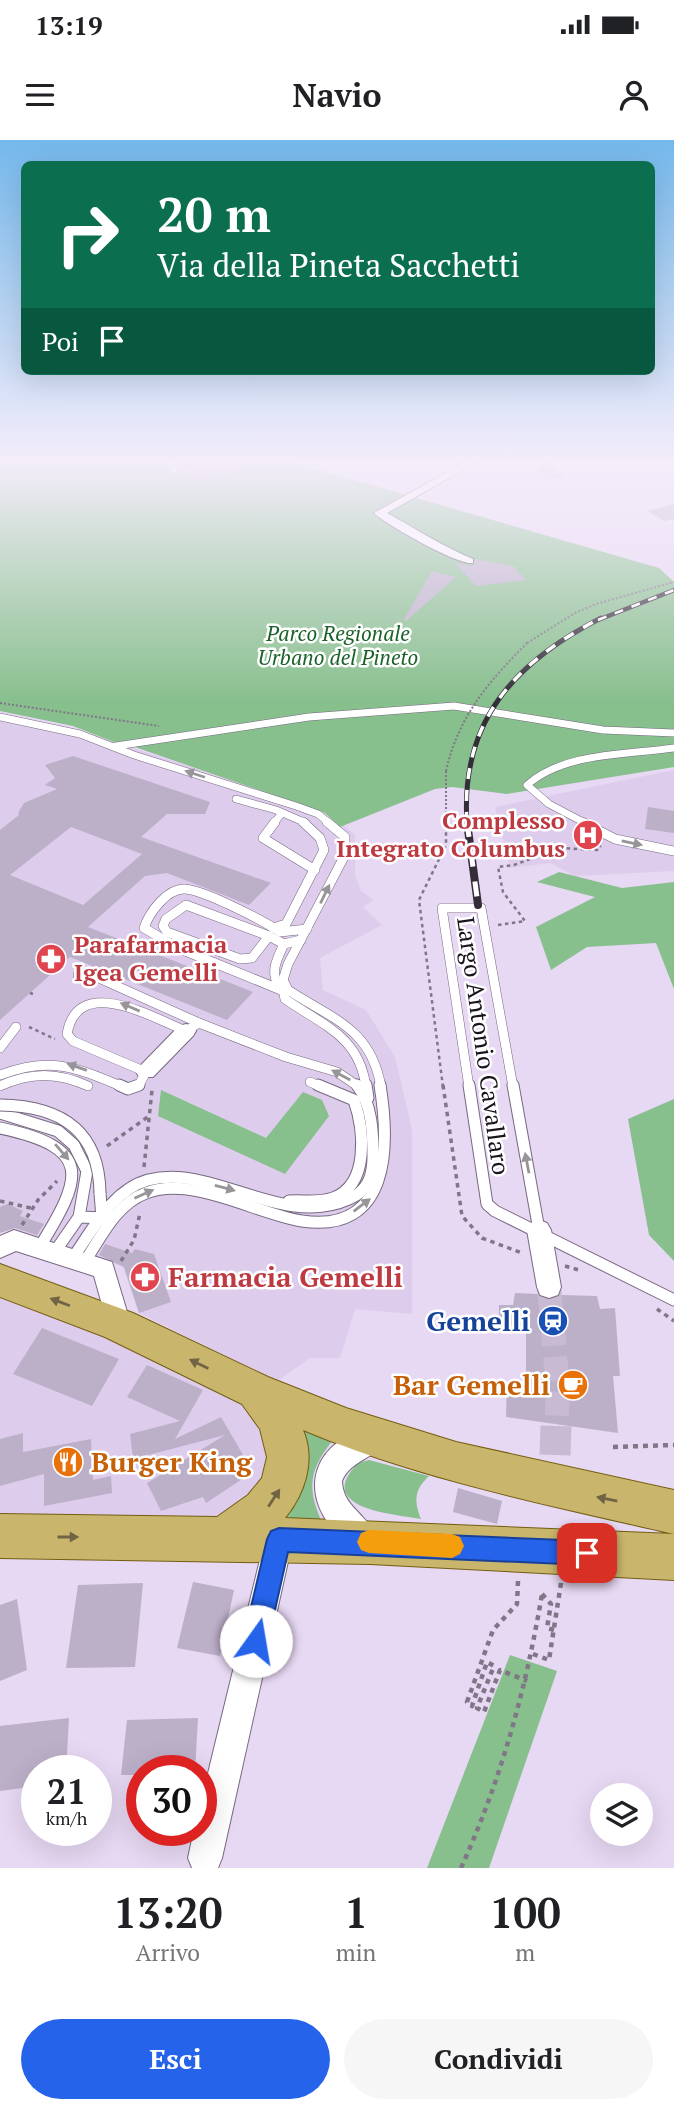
<!DOCTYPE html>
<html lang="it">
<head>
<meta charset="utf-8">
<style>
  body { margin:0; font-family:"PT Serif",serif; background:#f6f6f6; color:#202124; height:100vh; display:flex; flex-direction:column; font-size:26px; white-space:nowrap }
  * { box-sizing:border-box; margin:0 }
  p { font-size:23px; color:#757577 }
  .icon { flex:none; width:38px; height:38px; fill:none; stroke:currentColor; stroke-width:2; stroke-linecap:round; stroke-linejoin:round }
  .map { position:relative; height:1728px; overflow:hidden }
  .sheet { display:flex; flex-direction:column; background:#fff; flex:1 }
  .sheet>* { flex:none }
  .guide { position:absolute; left:21px; top:21px; width:634px; height:214px; border-radius:10px; box-shadow:0 7px 28px #0002; background:#0b6e4f; color:#fff; overflow:hidden }
  .tools { position:absolute; left:590px; top:1643px; display:grid; gap:14px }
  .tools a { display:grid; place-items:center; width:63px; height:63px; border-radius:50%; background:#fff; box-shadow:0 7px 28px #0002; font-size:35px }
  .speed { position:absolute; left:21px; top:1615px; display:flex; gap:14px; font-size:35px; font-weight:700; text-align:center }
  .speed>* { display:grid; place-content:center; width:91px; height:91px; border-radius:50%; background:#fff; box-shadow:0 7px 28px #0002; line-height:1 }
  .speed small { font-size:18px; font-weight:400 }
  .speed .limit { border:10px solid #d22; background:#fff; color:#111 }
  .pin { position:absolute; display:grid; place-items:center; width:60px; height:60px; color:#fff; margin:-30px; border-radius:14px; box-shadow:0 4px 10px #0006 }
  .me { position:absolute; width:77px; margin:-38px; rotate:13deg; stroke-linejoin:round; filter:drop-shadow(0 0 5px #0008) }
  .turn { display:flex; align-items:center; gap:24px; height:147px; padding:0 21px; font-size:32px }
  .turn .icon { width:91px; height:91px; stroke-width:2.5 }
  .turn b { display:block; font-size:49px; line-height:60px }
  .then { display:flex; align-items:center; height:66px; padding:0 21px; background:#0003; gap:14px; font-size:26px }
  .eta { display:flex; justify-content:space-evenly; align-items:center; height:119px; text-align:center }
  .eta b { font-size:42px; font-weight:600; line-height:49px }
  .button { display:flex; gap:14px; margin-top:auto; padding:14px 21px }
  .button a { flex:1; height:80px; border-radius:42px; background:#2563eb; color:#fff; font-size:28px; font-weight:600; line-height:80px; text-align:center }
  .button a+a { background:#f6f6f6; color:#202124 }
  .status { display:flex; justify-content:space-between; align-items:center; height:49px; padding:0 35px; background:#fff; direction:ltr }
  .status svg { height:19px; fill:currentColor }
  header { display:flex; justify-content:space-between; align-items:center; height:91px; padding:0 21px; background:#fff; font-size:32px; font-weight:600 }
  .map>svg:first-child { display:block }
</style>
</head>
<body>
<div class="status"><b>13:19</b><svg viewBox="0 0 49 12"><path d="M0 12V9h3v3zM5 12V6h3v6zM10 12V3h3v9zM15 12V0h3v12zM26 1h20v11H26zM47 4h2v5h-2z"/></svg></div>
<header><svg class="icon" aria-label="menu" viewBox="0 0 24 24"><path d="M4 6h16M4 12h16M4 18h16"/></svg>Navio<svg class="icon" aria-label="person" viewBox="0 0 24 24"><circle cx="12" cy="8" r="4"/><path d="M4 21q1-7 8-7t8 7"/></svg></header>
<div class="map">
<svg width="674" height="1728" viewBox="0 0 674 1728">
  <rect width="100%" height="100%" fill="#e7d8f3"/>
  <g fill="#decced">
    <polygon points="0,573 91,594 263,651 332,676 355,695 355,736 361,751 374,760 363,767 382,785 320,818 323,850 366,870 395,917 412,990 412,1174 355,1169 340,1218 310,1218 277,1241 139,1173 123,1127 12,1089 0,1093"/>
    <polygon points="674,630 674,731 575,736 550,723 510,728 495,667"/>
    <polygon points="0,1154 132,1207 245,1258 270,1287 267,1349 211,1383 0,1382"/>
  </g>
  <g fill="#87bf8d">
    <polygon points="0,321 288,321 659,428 674,442 674,627 507,654 452,647 435,649 340,687 325,673 132,606 119,604 73,586 0,571"/>
    <polygon points="559,732 622,748 674,742 674,849 656,803 587,807 551,830 536,787 595,757 537,742"/>
    <polygon points="161,950 266,998 303,952 322,960 329,976 285,1034 158,976"/>
    <polygon points="674,959 674,1121 649,1095 628,979"/>
    <path d="M299,1287L333,1300C310,1329 306,1347 322,1382L277,1381Z"/>
    <path d="M369,1320L429,1336C414,1350 414,1361 421,1379C394,1374 313,1369 358,1323Z"/>
    <polygon points="510,1515 557,1531 489,1728 427,1728"/>
  </g>
  <g fill="#bcafc8" fill-rule="evenodd">
    <polygon points="202,321 252,321 252,322 206,341 179,332"/>
    <polygon points="545,321 549,321 564,338 548,339 538,329"/>
    <polygon points="674,364 674,379 665,381 647,371"/>
    <polygon points="475,419 513,426 526,440 476,446 455,423 473,426"/>
    <polygon points="432,431 456,437 406,481 404,479"/>
    <path d="M73,616L210,662L205,674H167L141,697L271,743L249,765L167,733L145,736L88,787L253,852L227,880L70,817L0,880V690L19,675L18,673L24,663L57,649L45,645L55,638L45,625ZM71,687L142,714L83,765L10,735Z"/>
    <polygon points="648,667 674,671 674,693 645,689"/>
    <polygon points="7,1064 23,1071 20,1076 44,1084 37,1095 15,1088 0,1093 0,1067"/>
    <polygon points="105,1104 132,1113 135,1109 154,1114 171,1162 139,1173 124,1127 99,1115"/>
    <polygon points="515,1153 537,1154 548,1160 561,1155 597,1156 600,1169 615,1168 620,1236 613,1236 618,1293 506,1277 507,1243 526,1245 526,1186 499,1185 499,1165 513,1165"/>
    <polygon points="42,1188 119,1219 92,1266 13,1234"/>
    <polygon points="147,1225 203,1250 175,1299 221,1277 253,1332 206,1363 203,1357 161,1371 147,1343 225,1295 133,1319 130,1294 180,1281 127,1257"/>
    <polygon points="23,1293 23,1312 91,1299 93,1340 111,1336 112,1353 44,1366 44,1334 0,1346 0,1299"/>
    <polygon points="458,1348 502,1361 497,1384 453,1372"/>
    <polygon points="193,1442 234,1450 220,1516 177,1508"/>
    <polygon points="143,1443 135,1527 66,1528 78,1445"/>
    <polygon points="17,1459 27,1530 0,1541 0,1465"/>
    <polygon points="69,1578 66,1631 37,1631 37,1646 0,1651 0,1586"/>
    <polygon points="198,1578 195,1631 142,1631 142,1635 121,1635 127,1580"/>
  </g>
  <g fill="none" stroke-linecap="round" stroke-linejoin="round">
    <polyline stroke="#c8bad3" stroke-width="24" stroke-dasharray="24 11" stroke-linecap="butt" points="549,1147 558,1249 556,1288"/>
    <polyline stroke="#c8bad3" stroke-width="31" stroke-dasharray="31 15" stroke-linecap="butt" points="555,1315 556,1286"/>
    <g stroke="#766981" stroke-width="6">
      <polyline id="lane-far3" points="172,321 174,330"/>
    </g>
    <g stroke="#766981" stroke-width="8">
      <g id="lane-far2">
        <polyline points="0,577 80,594 134,615 296,666 318,674 329,683"/>
        <polyline points="116,606 309,577 454,566 603,590 674,593"/>
        <polyline points="236,659 276,670 306,683"/>
        <polyline points="274,683 282,673"/>
        <path d="M585,683L549,664L527,645C564,612 627,615 674,608"/>
      </g>
    </g>
    <g stroke="#766981" stroke-width="10">
      <g id="lane-far1">
        <polyline points="275,682 263,698 315,730"/>
        <path d="M327,682L345,697V715L288,824L283,840L288,850C332,879 371,888 381,947"/>
        <polyline points="582,682 615,699 674,711"/>
        <polygon points="186,765 269,796 252,818 240,819 167,792 163,786 166,779"/>
        <polyline points="273,788 286,784 324,710 320,698 303,682"/>
        <polyline points="269,796 284,804"/>
        <polyline points="78,835 90,834 199,883"/>
        <path d="M282,844L285,859C324,886 359,896 366,947"/>
        <path d="M281,850L178,808L144,788C149,773 167,748 185,749C204,750 264,781 280,792L307,789"/>
        <path d="M281,850C269,833 276,821 284,804L301,800"/>
        <polyline points="0,908 16,887"/>
        <path d="M0,935C51,916 75,927 123,947"/>
        <polyline points="310,942 322,947"/>
        <path d="M0,946C31,932 57,932 88,946"/>
        <path d="M134,947L139,945L146,932L73,901L67,894C78,833 153,878 186,891L199,883L286,917L337,932L359,947"/>
        <polyline points="469,947 442,768 481,768 513,947"/>
      </g>
    </g>
    <g stroke="#766981" stroke-width="13">
      <g id="lane">
        <polyline points="119,945 128,949 139,945"/>
        <polyline points="366,945 368,958"/>
        <polyline points="469,945 487,1064 495,1071 674,1160"/>
        <polyline points="513,945 539,1090"/>
        <polyline points="0,973 58,991 74,1005 87,1031 79,1077 54,1113"/>
        <path d="M0,988C94,1008 83,1037 39,1108"/>
        <polyline points="100,1053 102,1078"/>
        <path d="M289,1061C303,1060 319,1063 333,1058C370,1045 364,989 354,960L318,945"/>
        <polyline points="79,1077 106,1078"/>
        <path d="M72,1119C92,1091 112,1050 148,1040C165,1036 184,1037 201,1041C251,1052 299,1081 349,1059C368,1051 373,1036 373,1016C373,993 372,964 357,945"/>
        <path d="M84,1123C101,1097 116,1064 146,1053C193,1035 256,1074 302,1081C390,1094 390,1007 380,945"/>
      </g>
    </g>
    <g stroke="#766981" stroke-width="2">
      <g id="street">
        <path d="M467,321H479L387,373C416,389 442,406 473,419V423C457,425 387,385 374,373Z"/>
        <polygon points="186,884 193,886 196,891 193,896 153,937 139,937 136,932 139,927 179,886"/>
        <polygon points="539,1080 547,1083 551,1090 561,1147 558,1155 549,1158 540,1155 537,1147 527,1090 531,1083"/>
        <polygon points="14,1090 112,1122 131,1185 128,1193 119,1196 110,1193 94,1136 16,1111 0,1118 0,1096"/>
        <path d="M374,1285L384,1289L387,1298C379,1318 351,1319 342,1341C343,1367 366,1373 375,1395L371,1405L361,1409C322,1393 297,1342 331,1308C343,1297 359,1291 374,1285Z"/>
        <polygon points="279,1385 289,1389 293,1399 222,1718 218,1728 192,1728 188,1718 194,1690 201,1690 201,1662 265,1399 269,1389"/>
      </g>
    </g>
    <g stroke="#745d10" stroke-width="2">
      <path id="primary" d="M0,1124L133,1173L268,1237L346,1268L456,1302L674,1350V1394C548,1365 422,1340 303,1290C316,1320 305,1354 285,1378L674,1394V1440L370,1424L0,1418V1374L217,1377L248,1355L262,1338L267,1317L260,1289L242,1264L105,1197L0,1157Z"/>
    </g>
    <g stroke="#807688" stroke-width="2" stroke-dasharray="2 2" stroke-linecap="butt">
      <polyline points="527,503 575,473 596,464 674,442"/>
      <polyline points="0,563 159,586"/>
      <polyline points="446,631 446,683"/>
    </g>
    <g stroke="#807688" stroke-width="2.5" stroke-dasharray="3.5 3.5" stroke-linecap="butt">
      <polyline points="498,785 525,781 503,752 498,727 514,725 560,708 597,710 601,706"/>
      <polyline points="30,853 33,854"/>
      <polyline points="29,887 55,899"/>
      <polyline points="443,947 419,760 446,705 446,682"/>
    </g>
    <g stroke="#807688" stroke-width="3.5" stroke-dasharray="4.5 4.5" stroke-linecap="butt">
      <polyline points="443,945 462,1076 482,1098 522,1113"/>
      <polyline points="107,1006 149,976"/>
      <polyline points="144,1027 152,950"/>
      <polyline points="0,1061 31,1068"/>
      <polyline points="22,1085 38,1060 57,1041"/>
      <polyline points="121,1121 134,1100 140,1073"/>
      <polyline points="565,1126 579,1130"/>
      <polyline points="657,1169 674,1181"/>
    </g>
    <g stroke="#807688" stroke-width="4.5" stroke-dasharray="5 5" stroke-linecap="butt">
      <polyline points="613,1307 674,1305"/>
      <polyline points="518,1441 517,1464 493,1490 467,1562 472,1566 487,1522 494,1526 477,1568 484,1572 500,1530 527,1541"/>
      <polyline points="542,1454 551,1464 547,1488 554,1490"/>
      <polyline points="533,1514 549,1520 561,1443"/>
      <path d="M461,1728C501,1640 526,1549 542,1454"/>
    </g>
    <use href="#lane-far3" stroke="#fff" stroke-width="5"/>
    <use href="#lane-far2" stroke="#fff" stroke-width="7"/>
    <use href="#lane-far1" stroke="#fff" stroke-width="9"/>
    <use href="#lane" stroke="#fff" stroke-width="11"/>
    <use href="#street" fill="#fff" fill-rule="evenodd"/>
    <use href="#primary" fill="#c9b66c" fill-rule="evenodd"/>
    <g stroke="#342d39" stroke-width="4.5">
      <polyline id="rail-far2" points="598,480 674,450"/>
    </g>
    <g stroke="#342d39" stroke-width="5">
      <path id="rail-far1" d="M467,683C460,581 515,522 601,478"/>
    </g>
    <g stroke="#342d39" stroke-width="8">
      <polyline id="rail" points="467,682 478,765"/>
    </g>
    <use href="#rail-far2" stroke="#fff" stroke-width="2.5" stroke-dasharray="9" stroke-linecap="butt"/>
    <use href="#rail-far1" stroke="#fff" stroke-width="3.5" stroke-dasharray="11" stroke-linecap="butt"/>
    <use href="#rail" stroke="#fff" stroke-width="5" stroke-dasharray="15" stroke-linecap="butt"/>
    <g stroke="#766981" stroke-width="13" stroke-linecap="butt">
      <path id="lane-bridge" d="M0,965C60,966 99,989 100,1053"/>
    </g>
    <path stroke="#807688" stroke-width="2" stroke-dasharray="2 2" stroke-linecap="butt" d="M446,631C458,577 489,541 527,503"/>
    <use href="#lane-bridge" stroke="#fff" stroke-width="11"/>
  </g>
  <defs><path id="oneway-solid" d="M-6-.8H1V-3.2L6.5 0L1 3.2V.8H-6Z" transform="scale(1.75)"/></defs>
  <g fill="#979599">
    <use href="#oneway-solid" transform="translate(195 634) rotate(-162)"/>
    <use href="#oneway-solid" transform="translate(632 703) rotate(12)"/>
    <use href="#oneway-solid" transform="translate(325 754) rotate(-64)"/>
    <use href="#oneway-solid" transform="translate(130 867) rotate(-157)"/>
    <use href="#oneway-solid" transform="translate(77 927) rotate(-161)"/>
    <use href="#oneway-solid" transform="translate(341 935) rotate(-152)"/>
    <use href="#oneway-solid" transform="translate(62 1012) rotate(49)"/>
    <use href="#oneway-solid" transform="translate(527 1023) rotate(-101)"/>
    <use href="#oneway-solid" transform="translate(225 1048) rotate(15)"/>
    <use href="#oneway-solid" transform="translate(144 1054) rotate(-24)"/>
    <use href="#oneway-solid" transform="translate(362 1065) rotate(-37)"/>
  </g>
  <g fill="#706444">
    <use href="#oneway-solid" transform="translate(60 1162) rotate(-159)"/>
    <use href="#oneway-solid" transform="translate(199 1224) rotate(-154)"/>
    <use href="#oneway-solid" transform="translate(274 1358) rotate(-57)"/>
    <use href="#oneway-solid" transform="translate(607 1359) rotate(-169)"/>
    <use href="#oneway-solid" transform="translate(68 1397)"/>
  </g>
  <linearGradient id="sky" x2="0" y2="1"><stop stop-color="#74b8ec"/><stop offset="0.57" stop-color="#f4edfa"/><stop offset="1" stop-color="#f4edfa" stop-opacity="0"/></linearGradient>
  <rect width="674" height="563" fill="url(#sky)"/>
  <polygon fill="#2563eb" stroke="#184099" stroke-width="2" points="279,1388 587,1401 596,1404 599,1413 596,1421 587,1425 288,1412 268,1501 264,1510 256,1513 247,1510 243,1501 267,1399 271,1391"/>
  <polygon fill="#f59e0b" points="369,1390 452,1394 460,1397 464,1406 460,1414 452,1418 369,1413 361,1410 357,1402 361,1393"/>
  <defs>
    <g id="hospital-disc" transform="scale(1.575)"><circle r="9.5" fill="#e0444e" stroke="#fff"/><path d="M-5-5h3v3.5h4V-5h3V5h-3V1.5h-4V5h-3Z" fill="#fff"/></g>
    <g id="pharmacy-disc" transform="scale(1.575)"><circle r="9.5" fill="#e0444e" stroke="#fff"/><path d="M-2-6h4v4h4v4h-4v4h-4v-4h-4v-4h4Z" fill="#fff"/></g>
    <g id="station-disc" transform="scale(1.575)"><circle r="9.5" fill="#1a4fb4" stroke="#fff"/><path d="M-3-6H3Q5-6 5-4V2Q5 4 3 4L4.5 6H3L1.5 4h-3L-3 6H-4.5L-3 4Q-5 4-5 2V-4Q-5-6-3-6ZM-3.5-4v3h7v-3ZM-3.5 1v1.5H-2V1ZM2 1v1.5H3.5V1Z" fill="#fff"/></g>
    <g id="cafe-disc" transform="scale(1.575)"><circle r="9.5" fill="#e8710a" stroke="#fff"/><path d="M-5.5-4.5H6V0H3Q3 3.5 0 3.5H-2.5Q-5.5 3.5-5.5 0ZM3-3.2v2h1.7v-2ZM-6 4.5H4V6H-6Z" fill="#fff"/></g>
    <g id="restaurant-disc" transform="scale(1.575)"><circle r="9.5" fill="#e8710a" stroke="#fff"/><path d="M-5-6h1v4h1v-4h1v4h1v-4h1v5L-1.5 .5V6h-2V.5L-5-1ZM5-6V6H3V1.5H1.5Q1.5-4 5-6Z" fill="#fff"/></g>
  </defs>
  <g fill-rule="evenodd">
    <use href="#hospital-disc" x="588" y="695"/>
    <use href="#pharmacy-disc" x="51" y="819"/>
    <use href="#pharmacy-disc" x="145" y="1137"/>
    <use href="#station-disc" x="553" y="1181"/>
    <use href="#cafe-disc" x="573" y="1245"/>
    <use href="#restaurant-disc" x="68" y="1322"/>
  </g>
  <g text-anchor="middle" stroke-width="5" stroke-linejoin="round" paint-order="stroke">
    <g font-size="21" font-style="italic" fill="#196229" stroke="#fff">
      <text x="338" y="501">Parco Regionale<tspan x="338" dy="24">Urbano del Pineto</tspan></text>
    </g>
    <g font-size="24" font-weight="bold" fill="#be3a42" stroke="#fff" text-anchor="end">
      <text x="565" y="689">Complesso<tspan x="565" dy="28">Integrato Columbus</tspan></text>
      <text x="74" y="813" text-anchor="start">Parafarmacia<tspan x="74" dy="28">Igea Gemelli</tspan></text>
    </g>
    <g font-size="24" fill="#18131c" stroke="#fff">
      <text transform="translate(483 906) rotate(82)" y="8">Largo Antonio Cavallaro</text>
    </g>
    <g font-size="28" font-weight="bold" fill="#be3a42" stroke="#fff" text-anchor="start">
      <text x="168" y="1147">Farmacia Gemelli</text>
    </g>
    <g font-size="28" font-weight="bold" fill="#164399" stroke="#fff" text-anchor="end">
      <text x="530" y="1191">Gemelli</text>
    </g>
    <g font-size="28" font-weight="bold" fill="#c56008" stroke="#fff" text-anchor="end">
      <text x="550" y="1255">Bar Gemelli</text>
      <text x="91" y="1332" text-anchor="start">Burger King</text>
    </g>
  </g>
</svg>
<div class="tools">
<a><svg class="icon" aria-label="layers" viewBox="0 0 24 24"><path d="M12 4l9 5-9 5-9-5zM3 14l9 5 9-5"/></svg></a>
</div>
<div class="speed"><div>21<small>km/h</small></div><div class="limit">30</div></div>
<div class="pin" style="left:587px;top:1413px;background:#d93025"><svg class="icon" aria-label="arrive" viewBox="0 0 24 24"><path d="M6 21V4h12l-3 4 3 4H6"/></svg></div>
<svg class="me" style="left:256px;top:1501px" viewBox="-20 -20 40 40"><circle r="19" fill="#fff"/><path d="M0-13L10 11 0 6-10 11z" fill="#2563eb"/></svg>
<div class="guide">
<div class="turn"><svg class="icon" aria-label="right" viewBox="0 0 24 24"><path d="M7 20v-9h11M14 6l5 5-5 5"/></svg><div><b>20 m</b>Via della Pineta Sacchetti</div></div>
<div class="then">Poi<svg class="icon" aria-label="arrive" viewBox="0 0 24 24"><path d="M6 21V4h12l-3 4 3 4H6"/></svg></div>
</div>
</div>
<section class="sheet">
<div class="eta">
<div><b>13:20</b><p>Arrivo</p></div>
<div><b>1</b><p>min</p></div>
<div><b>100</b><p>m</p></div>
</div>
<div class="button"><a>Esci</a><a>Condividi</a></div>
</section>
</body>
</html>
